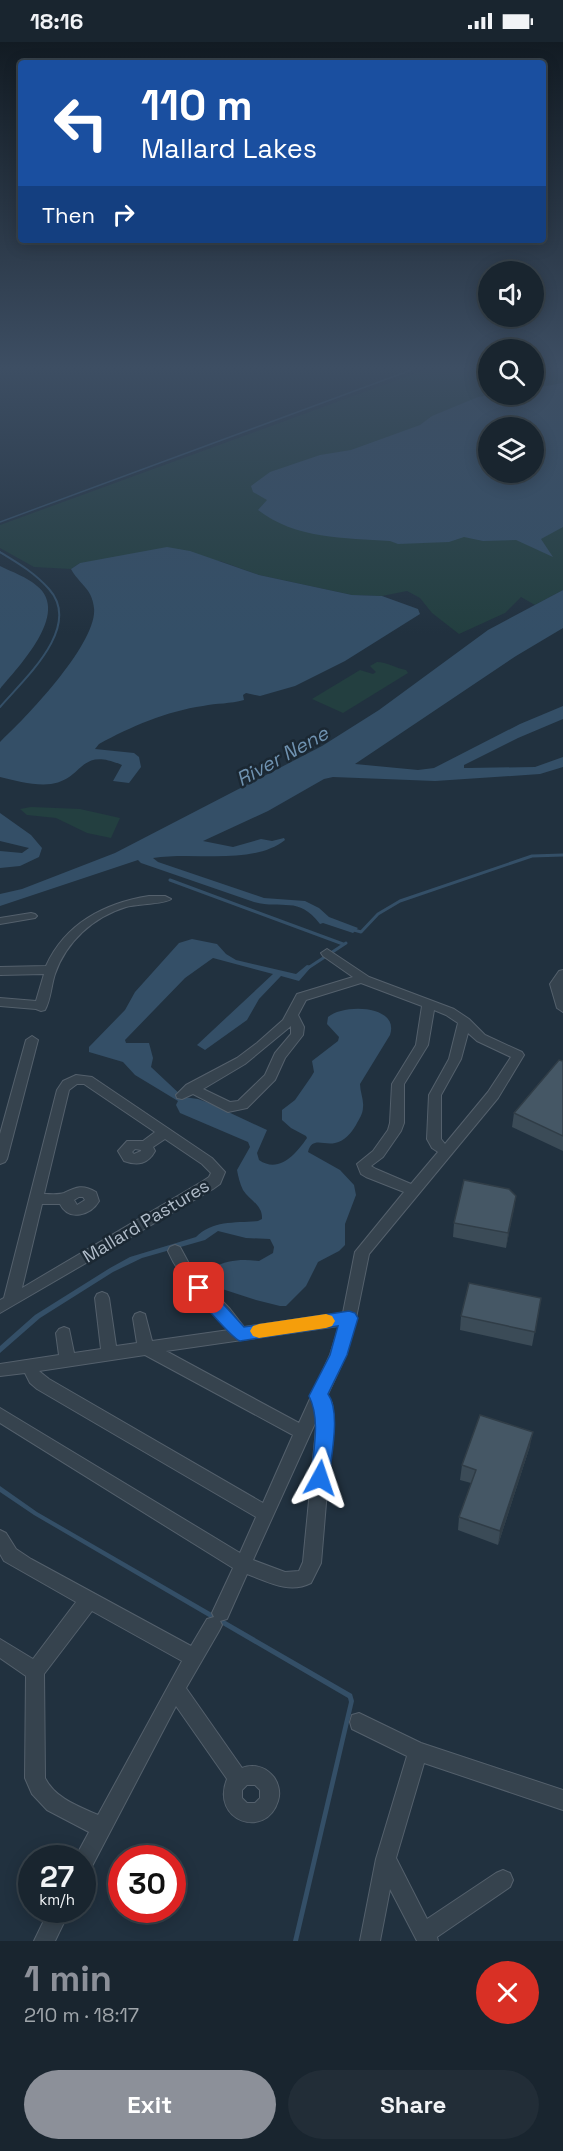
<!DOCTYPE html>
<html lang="en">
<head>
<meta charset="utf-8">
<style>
  body { margin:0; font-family:"Space Grotesk",sans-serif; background:#222d37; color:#f1f3f6; height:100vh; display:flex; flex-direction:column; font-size:22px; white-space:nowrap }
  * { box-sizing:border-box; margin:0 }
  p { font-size:20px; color:#9fa5aa }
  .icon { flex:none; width:33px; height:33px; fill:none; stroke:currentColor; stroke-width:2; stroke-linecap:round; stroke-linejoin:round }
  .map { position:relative; height:1899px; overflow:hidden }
  .panel { display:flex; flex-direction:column; background:#19252f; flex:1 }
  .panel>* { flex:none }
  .top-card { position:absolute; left:18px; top:18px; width:528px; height:183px; border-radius:6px; box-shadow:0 3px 15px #0003,0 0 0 2px #37424b; background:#1a4fa0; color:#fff; overflow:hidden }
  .controls { position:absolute; left:478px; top:219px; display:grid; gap:12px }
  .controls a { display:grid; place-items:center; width:66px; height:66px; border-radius:50%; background:#19252f; box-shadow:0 3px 15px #0003,0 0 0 2px #37424b; font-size:30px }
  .speed { position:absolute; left:18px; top:1803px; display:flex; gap:12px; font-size:30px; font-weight:700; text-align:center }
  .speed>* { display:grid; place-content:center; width:78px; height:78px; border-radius:50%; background:#19252f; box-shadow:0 3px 15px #0003,0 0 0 2px #37424b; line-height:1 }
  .speed small { font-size:15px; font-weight:400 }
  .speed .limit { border:9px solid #d22; background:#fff; color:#111 }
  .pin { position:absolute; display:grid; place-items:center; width:51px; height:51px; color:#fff; margin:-26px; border-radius:12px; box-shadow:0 3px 9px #0006 }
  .me { position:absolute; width:66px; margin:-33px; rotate:5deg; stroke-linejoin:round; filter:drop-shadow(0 0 4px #0008) }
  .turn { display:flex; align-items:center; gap:21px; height:126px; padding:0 24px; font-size:27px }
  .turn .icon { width:78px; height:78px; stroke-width:2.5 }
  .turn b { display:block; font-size:42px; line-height:51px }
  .then { display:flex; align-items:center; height:57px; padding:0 24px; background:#0003; gap:12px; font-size:22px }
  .round { display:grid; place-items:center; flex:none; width:63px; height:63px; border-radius:32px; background:#222d37 }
  .headline { display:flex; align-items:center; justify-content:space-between; height:102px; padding:0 24px }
  h1 { font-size:36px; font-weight:600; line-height:45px; color:#8c9099 }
  .primary-button { display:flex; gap:12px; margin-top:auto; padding:12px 24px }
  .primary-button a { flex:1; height:69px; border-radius:36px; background:#8c9099; color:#fff; font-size:24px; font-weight:600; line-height:69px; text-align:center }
  .primary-button a+a { background:#222d37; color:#f1f3f6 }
  .status { display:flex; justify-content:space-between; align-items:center; height:42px; padding:0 30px; background:#19252f; direction:ltr }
  .status svg { height:16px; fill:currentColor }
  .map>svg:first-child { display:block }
</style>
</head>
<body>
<div class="status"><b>18:16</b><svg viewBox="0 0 49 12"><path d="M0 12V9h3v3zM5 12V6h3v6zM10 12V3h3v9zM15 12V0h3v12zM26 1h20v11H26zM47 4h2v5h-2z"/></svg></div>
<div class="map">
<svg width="563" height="1899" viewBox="0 0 563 1899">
  <rect width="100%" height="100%" fill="#21313f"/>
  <g fill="#233f40" fill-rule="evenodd">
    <path d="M427,327H489V352H534V327H563V548L535,563L521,555L505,571L459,592L432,571L420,556L407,549L382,554L352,553L259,533L220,519L80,521L71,527L34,525L0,506V483ZM489,386H534V430H489Z"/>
    <path d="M377,620C387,620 395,626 406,628L408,631L343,671L312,657L360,628L373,632L376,630L370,624Z"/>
    <polygon points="31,765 80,767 120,776 111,796 87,791 56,776 27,773 20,767"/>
  </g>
  <g fill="#344f67" fill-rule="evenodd">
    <path d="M563,341V485L541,497L553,515L516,498L483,499L464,495L449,500L398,502L390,499C345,496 295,497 258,468L267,458L253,450L251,444L270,430L320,413L351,408L420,383L432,374L478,355L494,352H534V346ZM489,386H534V430H489Z"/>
    <path d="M167,505L190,509L259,533L352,553L382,554L418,567L420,572L345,619L295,644L260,654L246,651L243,653L244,658C230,662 217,661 203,664C167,669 130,685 99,702L95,707L134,711L139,715L141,725L129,741L113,739L122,723C78,704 85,737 51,742C35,744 16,739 0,735V700C25,677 98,601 94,566C92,546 79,542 71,527L80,521Z"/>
    <path d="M0,524C12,530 27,535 37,544C71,571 18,625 0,647Z"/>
    <path d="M563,548V586L516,614L355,722L418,728L434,726L520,682L563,664V677L518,696L464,723V726H468L535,725L563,715V725L540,732L435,739L333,735L324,737L268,769L203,799L233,805L261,797L272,799L284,796L285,798C252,824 194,809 153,816L158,820L264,856L305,859L319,866L329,875L358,886L353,891L323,881L320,882C298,853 283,868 254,860L141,821L138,818L0,864V852L22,847L115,811L322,704L379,668L488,588Z"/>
    <polygon points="0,771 31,793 42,806 39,815 20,824 0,826 0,809 22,811 29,806 0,799"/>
    <path d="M192,897L217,902L226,912L236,918L296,932L307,923L312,924L299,939L281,934L259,957L247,978L205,1008L197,1003L273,932L213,916L185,936L125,998L126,1001H149L153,1016L151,1025L183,1055L198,1057L209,1061L267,1088L257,1111L259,1118C279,1132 296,1112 307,1096L306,1094L291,1086L282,1078V1068L295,1058L311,1035L314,1030L312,1019L338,999L339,995L327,982L328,975C344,961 400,963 390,993L360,1042C360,1050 364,1058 363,1065C363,1072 359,1077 356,1083C351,1091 345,1099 335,1101C324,1104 312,1094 308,1110L340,1128L354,1143L356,1153L345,1182V1203L339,1209L318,1220L306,1244L286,1264H280L256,1258L219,1246L209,1240L212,1226C228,1218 241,1217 259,1219L273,1211L274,1205L270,1197L246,1196L218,1189L205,1198L142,1216L113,1230L40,1276L0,1311V1304L35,1273L110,1226L130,1215L196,1195C212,1178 236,1181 258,1179L262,1177C263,1163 249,1158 243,1148C240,1142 238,1134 237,1128L250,1105L248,1100L180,1071L176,1063L178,1059L135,1033L123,1020L89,1010V1005L125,968L135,950L179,901Z"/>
    <polygon points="0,1444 37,1470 352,1652 354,1659 298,1899 293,1899 349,1660 348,1656 34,1473 0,1450"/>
  </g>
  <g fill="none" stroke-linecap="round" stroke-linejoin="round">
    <g stroke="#344f67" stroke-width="1.5">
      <polyline points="0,480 414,327"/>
      <polyline points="0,510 3,512"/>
    </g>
    <path stroke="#344f67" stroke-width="2" d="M0,665C24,637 83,585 49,547C35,531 18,521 0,510"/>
    <g stroke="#344f67" stroke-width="3">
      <polyline points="170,838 343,902"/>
      <polyline points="354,888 361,890 378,872 400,859 532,814 563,813"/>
      <polyline points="308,926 346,901"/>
    </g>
    <g stroke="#54606c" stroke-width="2">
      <g id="street">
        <path d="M149,854H165L171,857C165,862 137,862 126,865C93,875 66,900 55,932C51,944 51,957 45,968L41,969L36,967L0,964V956L36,959L44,932L0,933V925L46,924C65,882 104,861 149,854Z"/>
        <polygon points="31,871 35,872 37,874 35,876 0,882 0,876"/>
        <path d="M327,907L369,935L454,967L469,977L485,993L522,1010L524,1013L498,1056L369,1212L356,1276L346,1313L327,1354L332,1361L333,1377L321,1521L311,1541C289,1552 269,1540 247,1532L227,1577L220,1579L222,1583L219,1589L186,1646L242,1726C252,1722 264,1724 272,1733C278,1739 281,1750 278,1759C266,1798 210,1779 227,1737L176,1664L89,1830L82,1833V1816H75L89,1790L47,1768L32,1752L25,1736L26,1634L0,1616V1597L33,1617L76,1560L4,1519L0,1512V1488L6,1491L16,1507L31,1517L191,1604L207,1577L214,1575L212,1571L233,1526L0,1381V1366L240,1511L256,1475L37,1347L30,1341L25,1331L0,1334V1322L59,1313L56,1291L59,1287L64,1285L69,1287L74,1311L101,1307L95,1256L97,1252L102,1250L107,1252L109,1256L116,1304L137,1301L133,1276L135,1272L140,1270L145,1272L152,1299L229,1288C209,1258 183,1244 168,1209L170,1205L175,1203L180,1205L193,1229L230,1267L244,1285L343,1271L355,1210L404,1150L366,1135L361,1132L357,1122L373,1109L388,1088L390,1081L392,1042L416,1003L422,964L361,941L306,958L298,973L304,985L303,993L285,1016L275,1038L247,1066L228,1070L193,1052L182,1057L177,1056L176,1053L186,1043L237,1016L257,1001L283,978L297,952L353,935L323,914L321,911ZM434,968L446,973L458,981L449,1017L429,1053L427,1097L432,1106L438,1110L411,1142L376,1127L371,1124L383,1115L401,1089L404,1081V1042L428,1003ZM291,984V992L275,1011L265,1033L238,1059L230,1060L203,1047L245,1022ZM468,991L477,999L511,1015L488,1050L445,1102L441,1097V1053L461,1017ZM339,1284L330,1313L299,1381L166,1309ZM145,1313L293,1393L263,1461L49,1337L39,1329ZM317,1377L303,1520L299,1529L285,1530L253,1518ZM92,1569L182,1619L98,1773C78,1764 55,1756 45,1736L44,1632ZM247,1743H255L260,1748V1756L255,1761H247L242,1756V1748Z"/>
        <polygon points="563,928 563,970 557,966 550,942 559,929"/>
        <polygon points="32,994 38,998 7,1117 5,1120 0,1122 0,1092 26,998"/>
        <path d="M76,1033L92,1035L212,1116L225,1130L220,1142L213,1147L0,1271V1258L4,1256L57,1048L63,1039ZM77,1042H84L155,1090L143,1099H127L118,1109L124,1119C138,1124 148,1122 155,1109L153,1105L165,1097L202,1122L211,1131L209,1135L203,1139L22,1246L42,1162H60C69,1180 91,1173 99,1159L96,1150C83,1142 76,1145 64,1151C59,1153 50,1152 44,1152L69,1048ZM135,1107L141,1108V1109L134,1112L132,1110ZM79,1155H83L85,1158L77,1163L74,1158Z"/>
        <polygon points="359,1671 421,1701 563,1748 563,1768 424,1721 396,1816 427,1877 496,1831 503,1828 510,1831 513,1838 510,1845 437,1895 438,1899 417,1899 390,1847 380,1899 360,1899 376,1817 407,1714 352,1687 350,1680 352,1673"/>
        <polygon points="49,1868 70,1868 55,1899 34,1899"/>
      </g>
    </g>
    <use href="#street" fill="#36434e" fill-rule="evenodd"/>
  </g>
  <g fill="#3b4b57">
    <polygon points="563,1019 563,1109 512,1085 514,1071"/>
    <polygon points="516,1154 506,1206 453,1195 454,1181"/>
    <polygon points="541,1256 532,1304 460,1288 461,1274"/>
    <polygon points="530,1404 498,1503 458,1488 459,1475 471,1441 460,1438 462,1423"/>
  </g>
  <g fill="#303d47">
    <polygon points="516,1154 514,1168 506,1206 508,1191"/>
    <polygon points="533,1390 530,1404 498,1503 500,1489"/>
  </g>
  <g fill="#455765" stroke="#303d47" stroke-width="1.5">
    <polygon points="559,1018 563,1019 563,1094 514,1071"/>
    <polygon points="464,1138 509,1147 516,1154 508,1191 454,1181"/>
    <polygon points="469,1241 541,1256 535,1290 461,1274"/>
    <polygon points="480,1373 533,1390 500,1489 459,1475 476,1428 462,1423"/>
  </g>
  <linearGradient id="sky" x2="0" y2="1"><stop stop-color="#121b23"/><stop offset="0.55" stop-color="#3d4e63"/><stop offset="1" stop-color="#3d4e63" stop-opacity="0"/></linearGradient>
  <rect width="563" height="592" fill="url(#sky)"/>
  <path fill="#1a73e8" stroke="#114b97" stroke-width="1.5" d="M199,1240L205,1242L244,1285L349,1269L355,1271L358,1276L347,1313L328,1352C341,1370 331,1414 329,1436L327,1442L320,1444L313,1442L311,1436C313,1409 321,1378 309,1354L330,1313L338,1284L240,1299C232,1297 202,1260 193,1251L191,1246L193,1242Z"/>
  <polygon fill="#f59e0b" points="326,1272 332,1274 335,1279 332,1284 326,1286 259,1296 253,1294 250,1289 253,1284 259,1282"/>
  <g text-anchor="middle" stroke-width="5" stroke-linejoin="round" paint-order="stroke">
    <g font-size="18" fill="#b1bdca" stroke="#1b2833">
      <text transform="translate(146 1179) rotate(-31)" y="6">Mallard Pastures</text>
    </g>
    <g font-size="20" font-style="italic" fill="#6f92b0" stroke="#1b2833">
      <text transform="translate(282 714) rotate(-29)" y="7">River Nene</text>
    </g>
  </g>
</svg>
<div class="controls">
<a><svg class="icon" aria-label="sound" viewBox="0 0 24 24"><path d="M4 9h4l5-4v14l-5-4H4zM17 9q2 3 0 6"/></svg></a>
<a><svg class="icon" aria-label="search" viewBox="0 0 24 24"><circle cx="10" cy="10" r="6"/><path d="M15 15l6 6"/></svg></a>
<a><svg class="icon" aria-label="layers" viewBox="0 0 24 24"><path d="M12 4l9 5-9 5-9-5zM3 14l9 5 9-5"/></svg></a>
</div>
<div class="speed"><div>27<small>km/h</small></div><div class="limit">30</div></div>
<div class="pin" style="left:199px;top:1246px;background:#d93025"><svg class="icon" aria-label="arrive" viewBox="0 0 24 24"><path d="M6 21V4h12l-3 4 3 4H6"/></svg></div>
<svg class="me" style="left:320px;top:1436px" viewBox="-20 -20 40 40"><path d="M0-17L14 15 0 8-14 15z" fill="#1a73e8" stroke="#fff" stroke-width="4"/></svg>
<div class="top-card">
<div class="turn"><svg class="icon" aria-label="left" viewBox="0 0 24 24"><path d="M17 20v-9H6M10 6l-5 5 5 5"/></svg><div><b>110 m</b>Mallard Lakes</div></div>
<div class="then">Then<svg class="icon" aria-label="right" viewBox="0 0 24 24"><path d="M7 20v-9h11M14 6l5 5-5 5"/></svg></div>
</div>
</div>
<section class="panel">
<div class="headline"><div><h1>1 min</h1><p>210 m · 18:17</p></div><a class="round" style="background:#d93025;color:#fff"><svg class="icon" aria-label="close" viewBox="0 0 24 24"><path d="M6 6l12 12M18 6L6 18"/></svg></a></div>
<div class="primary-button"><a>Exit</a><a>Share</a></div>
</section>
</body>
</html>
